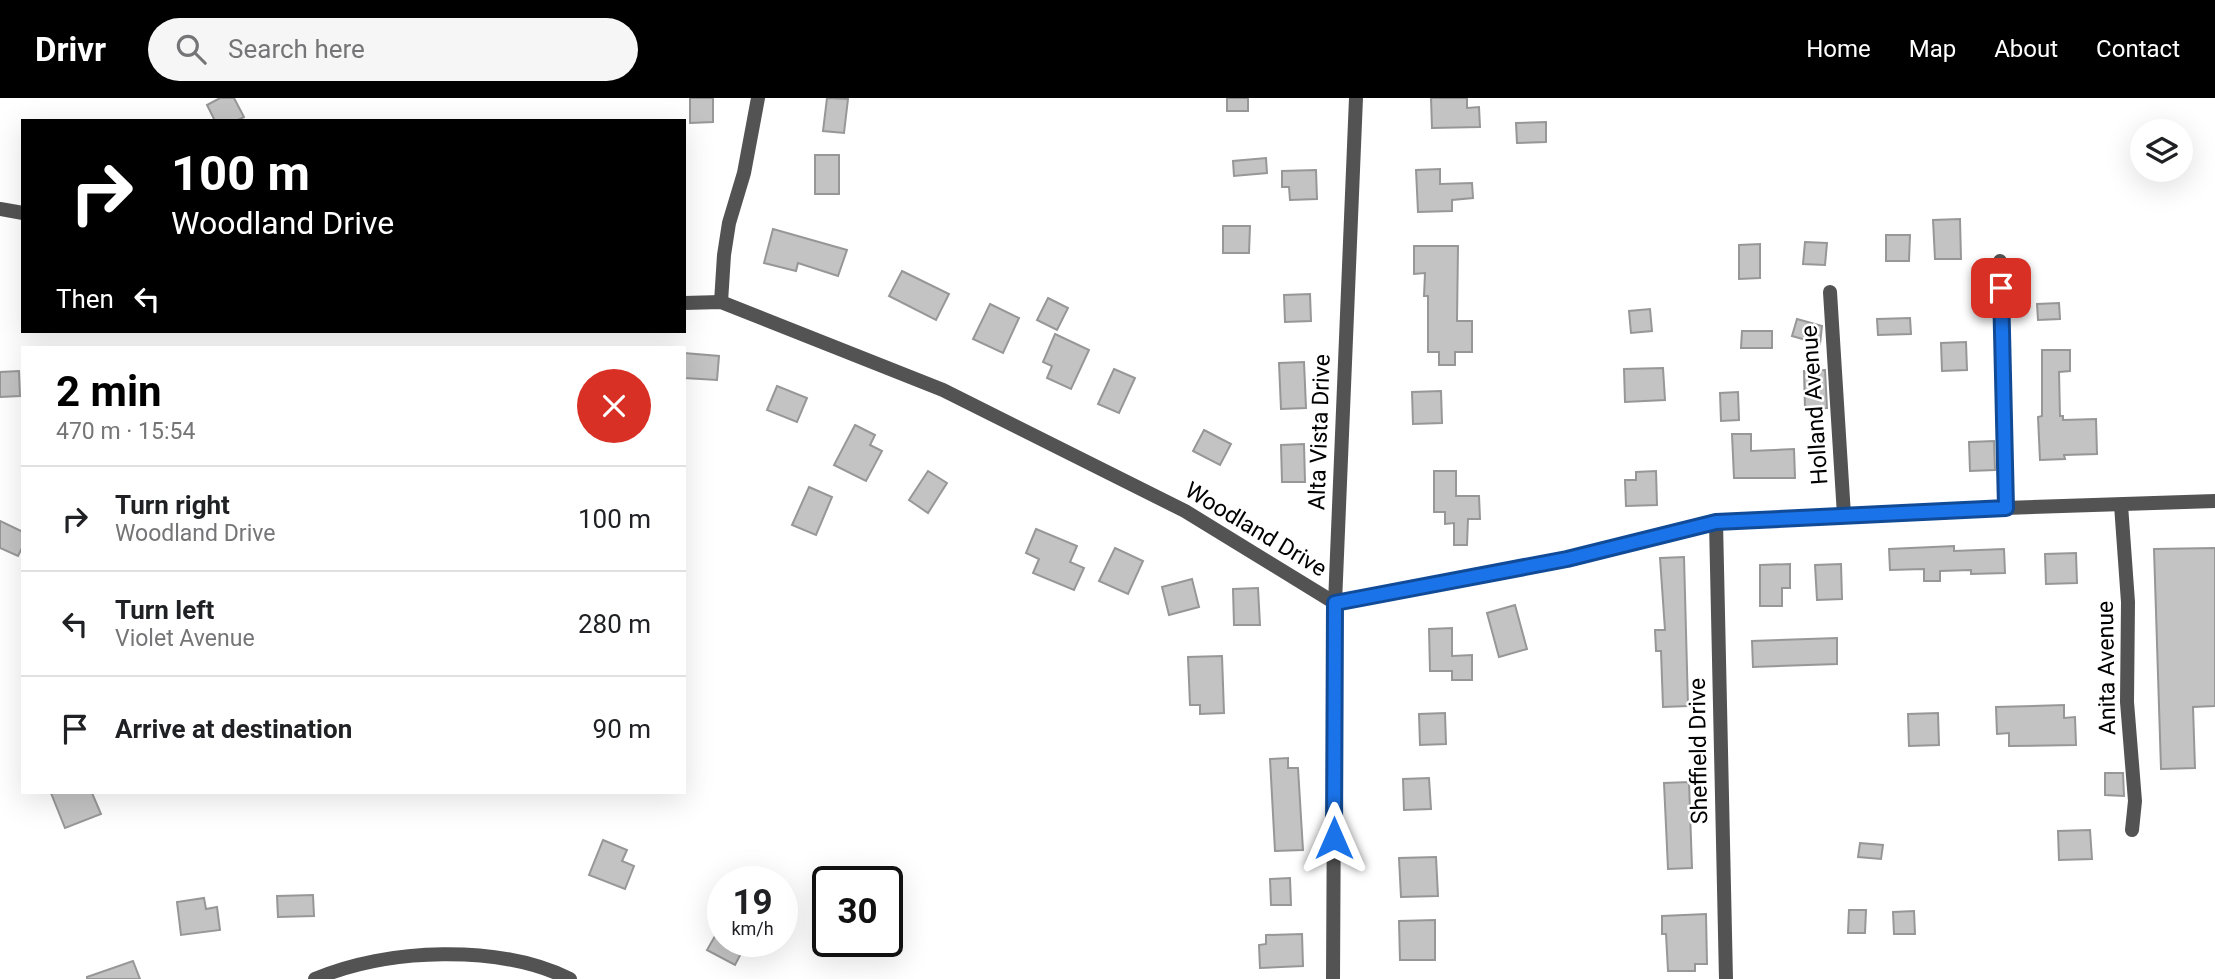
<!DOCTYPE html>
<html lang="en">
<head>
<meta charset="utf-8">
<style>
  body { margin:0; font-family:Roboto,sans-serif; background:#f6f6f6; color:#202124; height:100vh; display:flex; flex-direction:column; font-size:26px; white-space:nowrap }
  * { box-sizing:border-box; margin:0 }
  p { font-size:23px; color:#757577 }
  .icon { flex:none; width:38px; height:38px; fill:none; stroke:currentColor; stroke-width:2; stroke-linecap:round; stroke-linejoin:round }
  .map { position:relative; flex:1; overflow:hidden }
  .sheet { position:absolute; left:21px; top:248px; width:665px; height:448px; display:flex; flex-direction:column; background:#fff; border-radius:0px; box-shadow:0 7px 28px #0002 }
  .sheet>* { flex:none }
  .guide { position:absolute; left:21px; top:21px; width:665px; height:214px; border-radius:0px; box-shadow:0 7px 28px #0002; background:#000; color:#fff; overflow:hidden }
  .buttons { position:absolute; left:2130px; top:21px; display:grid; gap:14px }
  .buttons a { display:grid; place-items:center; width:63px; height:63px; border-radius:50%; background:#fff; box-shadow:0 7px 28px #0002; font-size:35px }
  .speed { position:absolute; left:707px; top:768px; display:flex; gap:14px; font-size:35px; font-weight:700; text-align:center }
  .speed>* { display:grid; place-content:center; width:91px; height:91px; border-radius:50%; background:#fff; box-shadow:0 7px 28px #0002; line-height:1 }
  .speed small { font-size:18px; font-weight:400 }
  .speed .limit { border:4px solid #111; border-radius:10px; background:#fff; color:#111 }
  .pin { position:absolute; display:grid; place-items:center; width:60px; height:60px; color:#fff; margin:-30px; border-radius:14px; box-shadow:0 4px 10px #0006 }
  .me { position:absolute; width:77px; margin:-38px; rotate:0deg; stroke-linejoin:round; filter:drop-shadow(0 0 5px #0008) }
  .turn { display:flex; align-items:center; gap:24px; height:147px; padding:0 35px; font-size:32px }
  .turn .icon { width:91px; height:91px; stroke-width:2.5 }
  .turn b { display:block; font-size:49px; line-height:60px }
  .then { display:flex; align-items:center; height:66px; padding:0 35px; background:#0003; gap:14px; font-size:26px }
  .round { display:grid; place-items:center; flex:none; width:74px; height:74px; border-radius:37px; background:#f6f6f6 }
  .summary { display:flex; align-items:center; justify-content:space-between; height:119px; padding:0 35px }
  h1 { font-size:42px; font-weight:700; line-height:52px; color:#000 }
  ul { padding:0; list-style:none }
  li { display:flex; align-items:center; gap:21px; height:105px; padding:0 35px; border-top:2px solid #e0e0e0 }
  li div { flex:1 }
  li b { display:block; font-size:26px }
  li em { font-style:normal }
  header { display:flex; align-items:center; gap:42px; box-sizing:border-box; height:98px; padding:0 35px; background:#000; color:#fff }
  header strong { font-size:33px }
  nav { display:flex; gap:38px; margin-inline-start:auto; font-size:24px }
  .search { width:490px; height:63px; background:#f6f6f6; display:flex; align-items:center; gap:18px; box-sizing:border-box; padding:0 24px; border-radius:38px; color:#757577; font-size:26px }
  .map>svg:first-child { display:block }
</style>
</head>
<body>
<header>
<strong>Drivr</strong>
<div class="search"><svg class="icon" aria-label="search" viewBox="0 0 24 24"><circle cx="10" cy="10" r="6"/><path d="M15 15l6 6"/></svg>Search here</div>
<nav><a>Home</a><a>Map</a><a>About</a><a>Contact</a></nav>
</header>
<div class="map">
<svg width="2215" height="881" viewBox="0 0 2215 881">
  <rect width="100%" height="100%" fill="#fff"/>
  <g fill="#c3c3c3" stroke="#979797" stroke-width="2">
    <polygon points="220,0 234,0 244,19 236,23 215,23 207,7"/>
    <polygon points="690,0 713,0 713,24 690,25"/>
    <polygon points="827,0 848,1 844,35 823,33"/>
    <rect x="1227" y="0" width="21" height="13"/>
    <polygon points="1431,0 1467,0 1467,10 1479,9 1480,29 1432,30"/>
    <polygon points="1546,24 1546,44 1517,45 1516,25"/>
    <rect x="815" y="57" width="24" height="39"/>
    <polygon points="1266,60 1267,75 1234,78 1233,63"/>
    <polygon points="1440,71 1440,86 1472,85 1473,100 1452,102 1452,113 1418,114 1416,72"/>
    <polygon points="1316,72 1317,101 1290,102 1289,89 1282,89 1282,73"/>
    <polygon points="1960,121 1961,161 1935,161 1933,122"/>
    <polygon points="1223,128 1250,128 1249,155 1223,155"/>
    <polygon points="773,131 847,152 838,178 798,165 796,173 764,165"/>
    <polygon points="1886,137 1910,137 1909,163 1886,163"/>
    <polygon points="1805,144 1827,145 1825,167 1803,166"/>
    <polygon points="1760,146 1760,180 1739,181 1739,147"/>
    <polygon points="1414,148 1458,148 1457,223 1472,223 1472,254 1455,254 1455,267 1439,267 1439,254 1428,254 1428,198 1424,198 1425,175 1414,176"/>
    <polygon points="902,173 949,196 936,222 889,198"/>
    <polygon points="1310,196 1311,223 1285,224 1284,197"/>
    <polygon points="1048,200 1068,210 1057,232 1037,222"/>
    <polygon points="2059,205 2060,221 2038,222 2037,206"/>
    <polygon points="990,206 1019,220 1003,255 973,241"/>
    <polygon points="1650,211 1652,233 1631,235 1629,213"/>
    <polygon points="1910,220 1911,236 1878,237 1877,221"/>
    <polygon points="1797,221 1822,228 1820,246 1792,238"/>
    <polygon points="1742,233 1772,233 1772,250 1741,250"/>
    <polygon points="1055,236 1089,252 1071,291 1047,280 1052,268 1043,264"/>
    <polygon points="1966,244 1967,272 1942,273 1941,245"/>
    <polygon points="2042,252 2070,252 2070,273 2059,274 2060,318 2063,318 2063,322 2096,321 2097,356 2064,357 2065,361 2040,362 2038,319 2042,318"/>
    <polygon points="684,255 719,258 717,282 684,280"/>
    <polygon points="1304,264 1306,310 1281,311 1279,265"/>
    <polygon points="1663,270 1665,302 1625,304 1624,271"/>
    <polygon points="1114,271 1135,280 1119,315 1098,306"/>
    <polygon points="1825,272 1827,310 1805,311 1804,273"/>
    <polygon points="19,273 20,298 0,299 0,274"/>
    <polygon points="777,288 807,300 797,324 767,312"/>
    <polygon points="1441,293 1442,325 1413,326 1412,294"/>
    <polygon points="1738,294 1739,322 1721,323 1720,295"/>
    <polygon points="855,327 875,337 870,347 882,353 866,383 834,367"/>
    <polygon points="1204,332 1231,346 1220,367 1193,353"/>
    <polygon points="1732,336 1751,336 1751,353 1794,351 1795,380 1734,380"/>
    <polygon points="1994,343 1995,372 1970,373 1969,344"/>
    <polygon points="1304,346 1305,384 1282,384 1281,347"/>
    <polygon points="928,373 947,385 928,415 909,402"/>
    <polygon points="1434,373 1456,373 1456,398 1479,398 1480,421 1468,421 1467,447 1454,447 1454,425 1445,426 1445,414 1434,414"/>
    <polygon points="1656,373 1657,407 1626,408 1625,382 1636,382 1636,374"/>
    <polygon points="809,389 832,399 816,437 792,427"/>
    <polygon points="0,423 23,434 23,448 18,458 0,450"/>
    <polygon points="1036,431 1077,448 1070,464 1084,470 1074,492 1033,475 1039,461 1026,455"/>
    <polygon points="1954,448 1954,453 2004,451 2005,475 1971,476 1971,472 1940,473 1940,483 1924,483 1924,471 1890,472 1889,451"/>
    <polygon points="1115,450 1143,463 1128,496 1099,483"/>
    <polygon points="2215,450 2215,608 2193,609 2195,670 2161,671 2154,451"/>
    <polygon points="2076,455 2077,485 2046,486 2045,456"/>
    <polygon points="1684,459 1688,608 1663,609 1661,553 1656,553 1655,532 1665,532 1660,460"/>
    <polygon points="1790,466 1790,490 1782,490 1782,508 1760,508 1760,467"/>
    <polygon points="1841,466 1842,501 1817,502 1815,467"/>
    <polygon points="1192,481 1199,509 1169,517 1162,489"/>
    <polygon points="1258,490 1260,527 1234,527 1233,491"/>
    <polygon points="1515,507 1527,551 1499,559 1487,515"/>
    <polygon points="1452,530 1452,558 1472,557 1472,582 1452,582 1452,573 1430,573 1429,531"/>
    <polygon points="1837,540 1837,566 1753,569 1752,543"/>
    <polygon points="1222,558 1224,615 1200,616 1200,607 1190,607 1188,559"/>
    <polygon points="2064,607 2064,620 2075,619 2076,647 2009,648 2009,635 1997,636 1996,609"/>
    <polygon points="1445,615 1446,646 1420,647 1419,616"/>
    <polygon points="1938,615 1939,647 1909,648 1908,616"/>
    <polygon points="1288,660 1288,670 1298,670 1303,752 1275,753 1270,661"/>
    <polygon points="2105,675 2123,675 2124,698 2105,697"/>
    <polygon points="1429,680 1431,711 1404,712 1403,681"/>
    <polygon points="1689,684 1692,770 1668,771 1664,685"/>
    <polygon points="51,695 92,695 101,716 65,730"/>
    <polygon points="2090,732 2092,761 2059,762 2058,733"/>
    <polygon points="603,742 627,752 622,763 634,768 625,791 589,777"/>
    <polygon points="1860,745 1883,747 1881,761 1858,759"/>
    <polygon points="1436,759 1438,798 1401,799 1399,760"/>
    <polygon points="1290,780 1291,807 1271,807 1270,781"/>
    <polygon points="313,797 314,818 278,819 277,798"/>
    <polygon points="204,800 206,811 217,809 220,832 181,837 177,804"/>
    <polygon points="1849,812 1866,812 1865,835 1848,835"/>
    <polygon points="1914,813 1915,836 1894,836 1893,814"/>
    <polygon points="1706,816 1707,866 1695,866 1695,873 1668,873 1666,836 1662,836 1662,818"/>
    <polygon points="1435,822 1435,862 1400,862 1399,823"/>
    <polygon points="723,824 723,844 747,844 735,867 707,852"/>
    <polygon points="1302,836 1303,868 1260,870 1259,847 1266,846 1266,837"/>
    <polygon points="133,863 140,881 87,881 87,879"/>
  </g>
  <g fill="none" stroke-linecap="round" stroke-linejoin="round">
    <g stroke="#535353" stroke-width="14">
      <polyline points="0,111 23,115"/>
      <polyline points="2000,163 2005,410"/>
      <polyline points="1830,194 1844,417"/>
      <polyline points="721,204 724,157 729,125 744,75 758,0"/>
      <polyline points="684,205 721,204 943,292 1185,413 1335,505 1567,462 1716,424 2005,410 2215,403"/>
      <polyline points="2121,407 2128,504 2127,604 2135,703 2132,732"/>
      <polyline points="1716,424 1726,881"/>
      <path d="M315,881C387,850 499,846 570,881"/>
      <polyline points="1333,881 1335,505 1356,0"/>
    </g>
  </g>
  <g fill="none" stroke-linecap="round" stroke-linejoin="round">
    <g stroke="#114b97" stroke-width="18">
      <polyline id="route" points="1334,740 1335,505 1567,461 1716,424 2006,410 2001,190"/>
    </g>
    <use href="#route" stroke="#1a73e8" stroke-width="12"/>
  </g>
  <g text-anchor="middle" stroke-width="5" stroke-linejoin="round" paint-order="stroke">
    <g font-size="23" fill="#000" stroke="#fff">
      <text transform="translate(1814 307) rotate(-94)" y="8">Holland Avenue</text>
      <text transform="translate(1319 334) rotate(-88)" y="8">Alta Vista Drive</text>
      <text transform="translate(1256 431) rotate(31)" y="8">Woodland Drive</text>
      <text transform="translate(2106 570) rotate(-91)" y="8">Anita Avenue</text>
      <text transform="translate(1698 653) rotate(-91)" y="8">Sheffield Drive</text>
    </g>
  </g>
</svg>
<div class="buttons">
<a><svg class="icon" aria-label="layers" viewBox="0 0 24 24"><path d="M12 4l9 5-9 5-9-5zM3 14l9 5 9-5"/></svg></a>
</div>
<div class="speed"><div>19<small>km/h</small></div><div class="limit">30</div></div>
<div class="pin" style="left:2001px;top:190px;background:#d93025"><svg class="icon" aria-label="arrive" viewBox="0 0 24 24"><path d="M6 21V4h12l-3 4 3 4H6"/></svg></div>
<svg class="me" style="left:1334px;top:740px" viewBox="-20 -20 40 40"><path d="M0-17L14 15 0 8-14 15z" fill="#1a73e8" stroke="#fff" stroke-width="4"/></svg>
<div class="guide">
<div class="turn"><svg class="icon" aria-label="right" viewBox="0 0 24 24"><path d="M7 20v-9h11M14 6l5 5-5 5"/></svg><div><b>100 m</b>Woodland Drive</div></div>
<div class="then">Then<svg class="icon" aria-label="left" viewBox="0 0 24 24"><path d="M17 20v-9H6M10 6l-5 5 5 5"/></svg></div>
</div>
<section class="sheet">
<div class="summary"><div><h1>2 min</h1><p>470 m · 15:54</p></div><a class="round" style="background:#d93025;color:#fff"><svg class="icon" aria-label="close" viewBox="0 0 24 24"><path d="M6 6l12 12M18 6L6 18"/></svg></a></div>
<ul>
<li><svg class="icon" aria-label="right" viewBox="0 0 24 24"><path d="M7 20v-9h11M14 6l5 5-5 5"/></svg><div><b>Turn right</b><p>Woodland Drive</p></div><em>100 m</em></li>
<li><svg class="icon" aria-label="left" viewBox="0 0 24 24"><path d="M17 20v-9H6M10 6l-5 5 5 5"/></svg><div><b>Turn left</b><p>Violet Avenue</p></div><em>280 m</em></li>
<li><svg class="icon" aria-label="arrive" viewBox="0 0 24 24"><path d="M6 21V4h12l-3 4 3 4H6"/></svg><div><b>Arrive at destination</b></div><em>90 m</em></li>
</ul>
</section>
</div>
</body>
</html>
